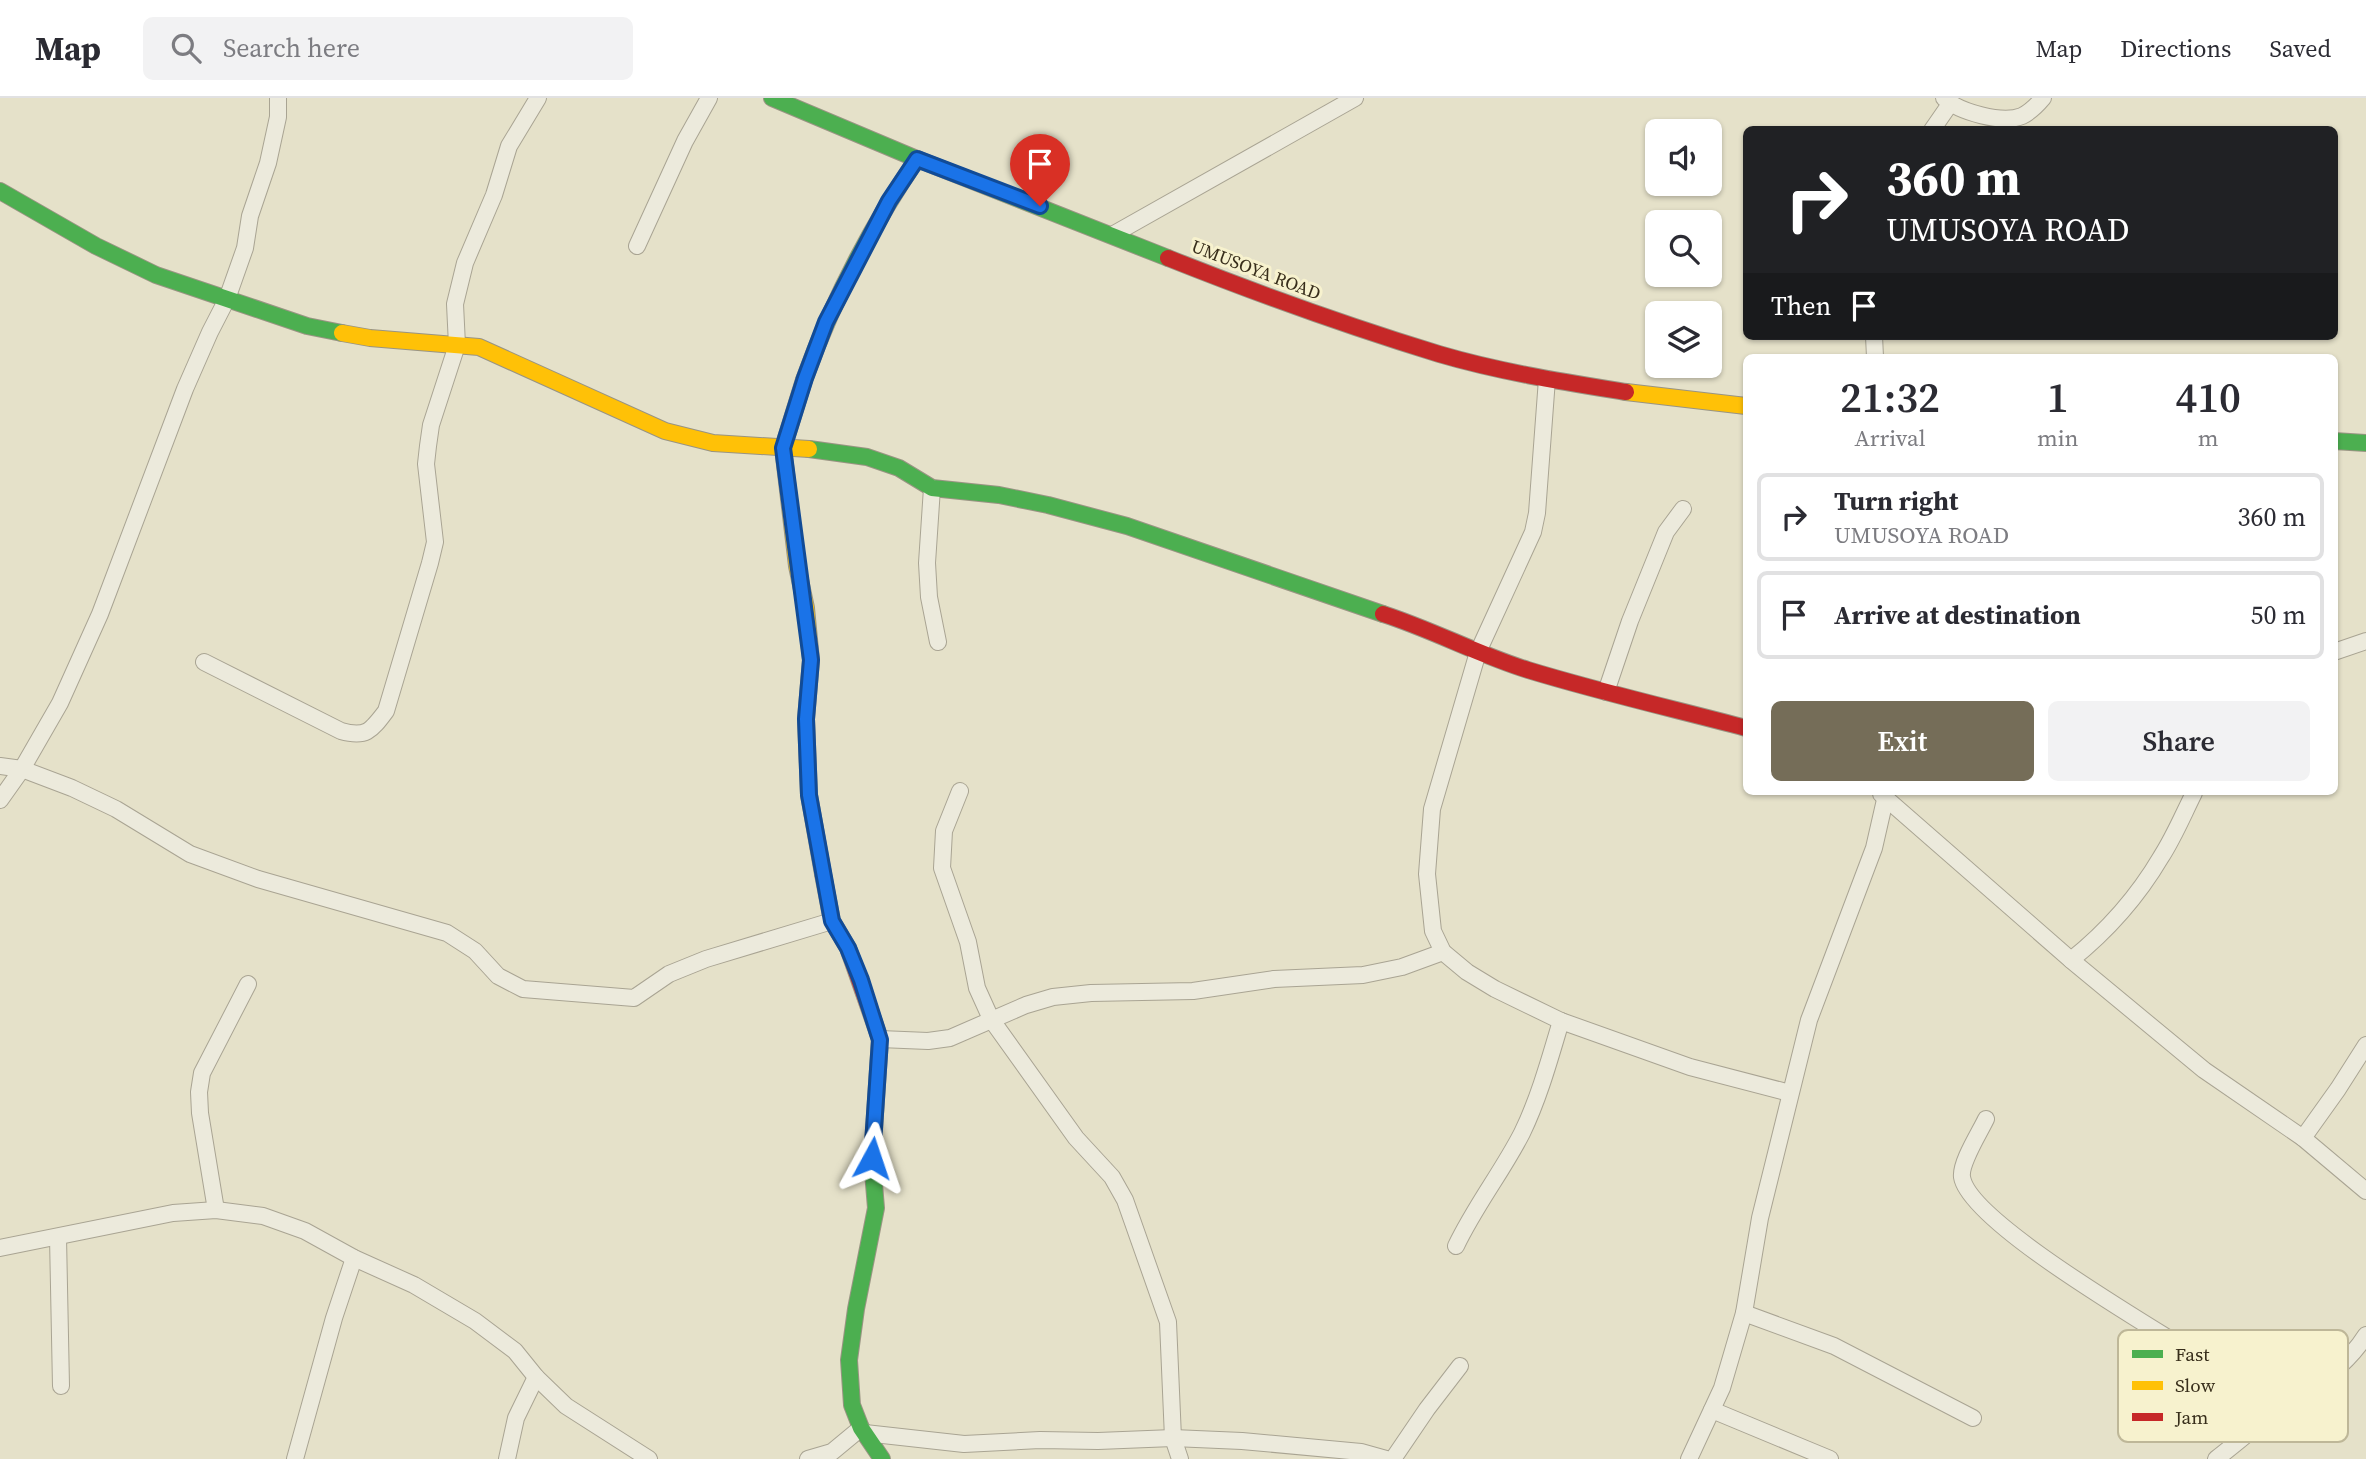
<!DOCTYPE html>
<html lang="en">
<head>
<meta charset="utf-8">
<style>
  body { margin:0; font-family:"Source Serif 4",serif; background:#f2f2f3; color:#2b2b33; height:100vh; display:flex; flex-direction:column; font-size:26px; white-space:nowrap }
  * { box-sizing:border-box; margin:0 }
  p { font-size:23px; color:#7c7c81 }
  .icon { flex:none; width:38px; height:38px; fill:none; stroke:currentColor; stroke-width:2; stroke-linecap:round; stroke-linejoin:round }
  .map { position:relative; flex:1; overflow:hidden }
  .sheet { position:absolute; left:1743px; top:256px; width:595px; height:441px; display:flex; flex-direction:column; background:#fff; border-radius:10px; box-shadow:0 2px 5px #0004 }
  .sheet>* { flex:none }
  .banner { position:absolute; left:1743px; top:28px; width:595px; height:214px; border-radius:10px; box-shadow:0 2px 5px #0004; background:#202124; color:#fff; overflow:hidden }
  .buttons { position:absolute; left:1645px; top:21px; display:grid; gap:14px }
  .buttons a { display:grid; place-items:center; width:77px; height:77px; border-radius:10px; background:#fff; box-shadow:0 2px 5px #0004; font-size:35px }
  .pin { position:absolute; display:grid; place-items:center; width:60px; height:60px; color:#fff; margin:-72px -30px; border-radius:50% 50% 50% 0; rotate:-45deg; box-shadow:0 0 7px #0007 }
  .pin .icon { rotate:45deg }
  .me { position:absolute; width:77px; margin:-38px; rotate:5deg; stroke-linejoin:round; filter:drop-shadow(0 0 5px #0008) }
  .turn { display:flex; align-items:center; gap:24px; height:147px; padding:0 28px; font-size:32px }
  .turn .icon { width:91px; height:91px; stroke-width:2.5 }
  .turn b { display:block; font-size:49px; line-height:60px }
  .then { display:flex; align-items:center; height:66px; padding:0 28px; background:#0003; gap:14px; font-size:26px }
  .eta { display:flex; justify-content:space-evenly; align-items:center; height:119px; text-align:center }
  .eta b { font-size:42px; font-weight:600; line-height:49px }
  .action { display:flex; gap:14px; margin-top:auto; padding:14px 28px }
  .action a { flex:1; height:80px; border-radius:10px; background:#756d58; color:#fff; font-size:28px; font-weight:600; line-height:80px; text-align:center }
  .action a+a { background:#f2f2f3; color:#2b2b33 }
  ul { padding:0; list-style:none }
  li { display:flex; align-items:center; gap:21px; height:88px; margin:0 14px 10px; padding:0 14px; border:4px solid #e1e1e2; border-radius:10px }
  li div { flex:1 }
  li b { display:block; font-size:26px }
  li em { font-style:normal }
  header { display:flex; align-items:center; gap:42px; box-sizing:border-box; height:98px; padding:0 35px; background:#fff; border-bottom:2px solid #e1e1e2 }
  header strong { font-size:33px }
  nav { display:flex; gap:38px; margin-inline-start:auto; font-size:24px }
  .search { width:490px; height:63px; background:#f2f2f3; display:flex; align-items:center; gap:18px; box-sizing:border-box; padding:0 24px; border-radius:10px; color:#7c7c81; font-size:26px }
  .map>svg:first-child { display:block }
</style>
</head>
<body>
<header>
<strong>Map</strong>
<div class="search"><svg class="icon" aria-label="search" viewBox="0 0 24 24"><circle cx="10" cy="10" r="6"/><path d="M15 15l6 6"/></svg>Search here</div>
<nav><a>Map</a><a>Directions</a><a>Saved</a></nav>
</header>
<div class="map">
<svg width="2366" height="1361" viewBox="0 0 2366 1361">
  <rect width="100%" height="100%" fill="#e5e1c9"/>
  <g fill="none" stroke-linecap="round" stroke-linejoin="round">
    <g stroke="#a9a493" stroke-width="18">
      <g id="street">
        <path d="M1944,0C1959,14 2002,26 2022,18C2030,14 2038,6 2043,0"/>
        <polyline points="1932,32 1950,6"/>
        <polyline points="1114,136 1355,0"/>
        <polyline points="637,148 685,43 709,0"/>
        <polyline points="1874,238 1875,259"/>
        <polyline points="1547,281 1537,415 1533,434 1478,554 1432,711 1427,776 1433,833 1443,854 1467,874 1495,891 1561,923 1690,969 1790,995"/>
        <polyline points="932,390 927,465 929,499 938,544"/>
        <polyline points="2334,554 2366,543"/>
        <path d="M204,564L341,633C366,640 371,633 386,613L430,465L435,444L426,366L428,348L431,327L457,247L455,206L465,165L494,97L509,48L538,0"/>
        <polyline points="1606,594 1630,523 1666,434 1683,411"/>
        <polyline points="0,668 22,671 72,690 116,711 190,756 258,781 447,835 475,853 498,878 523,891 634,900 669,876 706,861 832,823"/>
        <polyline points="960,693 944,733 942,770 968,844 977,890 991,921 1076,1040 1112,1079 1125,1102 1168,1224 1173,1340 1180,1361"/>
        <polyline points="1881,696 2071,862 2204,972 2303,1040 2366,1093"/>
        <polyline points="0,702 22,671 60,605 100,516 185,291 210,234 227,201 245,150 250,118 268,65 278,19 278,0"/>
        <path d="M2071,862C2106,834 2138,798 2161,759C2174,739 2183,717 2194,695"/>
        <polyline points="880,941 928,943 950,940 1026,907 1053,899 1091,895 1193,893 1274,881 1363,877 1402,869 1443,854"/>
        <path d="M1986,1021C1980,1034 1960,1065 1962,1079C1969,1125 2159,1233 2203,1262L2220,1278L2234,1297L2266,1321"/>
        <polyline points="2303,1040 2338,991 2366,947"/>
        <polyline points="216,1112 200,1015 199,994 202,975 248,886"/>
        <polyline points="58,1139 61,1288"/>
        <path d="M1456,1148C1475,1108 1502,1074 1522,1035C1539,1000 1550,960 1561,923"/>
        <polyline points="0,1150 173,1115 216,1112 263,1118 305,1133 354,1160 414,1187 475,1223 515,1253 536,1279 566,1308 649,1361"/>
        <polyline points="1744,1215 1834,1248 1973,1320"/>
        <polyline points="1712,1312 1830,1361"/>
        <polyline points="865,1335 964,1346 1040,1342 1098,1343 1173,1340 1242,1343 1361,1354 1386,1361"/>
        <polyline points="295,1361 334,1220 354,1160"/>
        <polyline points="507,1361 516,1320 536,1279"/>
        <polyline points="808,1361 832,1354 861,1330"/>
        <polyline points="1393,1361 1427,1311 1460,1268"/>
        <polyline points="1689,1361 1722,1290 1744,1215 1760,1120 1809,922 1874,750 1887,693"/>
        <path d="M2216,1361C2233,1348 2250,1333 2267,1321C2302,1296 2343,1274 2366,1237"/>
      </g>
    </g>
    <g stroke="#999483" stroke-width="18">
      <g id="fast">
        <polyline points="772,0 917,61 1168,160"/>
        <polyline points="0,93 96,148 156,177 307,228 342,235"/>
        <path d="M804,282C832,204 871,129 917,61"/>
        <polyline points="2334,343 2366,345"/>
        <polyline points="809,351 867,359 899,370 932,390 999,397 1048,407 1127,428 1383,516"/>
        <polyline points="872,1062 876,1110 856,1211 849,1262 852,1307 861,1330 882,1361"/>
      </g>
    </g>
    <g stroke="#999483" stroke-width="18">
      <g id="slow">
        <polyline points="342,235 370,240 479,249 665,333 713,345 809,351"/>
        <polyline points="804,282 783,350 797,468 806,510 811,562 806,621 809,697 823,776"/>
        <polyline points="1626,294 1746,308"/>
      </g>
    </g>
    <g stroke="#999483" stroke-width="18">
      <g id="jam">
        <path d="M1168,160C1256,195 1347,228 1439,256C1500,274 1564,284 1626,294"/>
        <path d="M1383,516C1433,532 1479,557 1528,572C1600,594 1674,611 1746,630"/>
        <polyline points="823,776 832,823 848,850 880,941 872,1062"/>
      </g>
    </g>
    <use href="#street" stroke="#eceadc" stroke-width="16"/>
    <use href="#fast" stroke="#4caf50" stroke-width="16"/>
    <use href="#slow" stroke="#ffc107" stroke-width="16"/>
    <use href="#jam" stroke="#c62828" stroke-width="16"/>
  </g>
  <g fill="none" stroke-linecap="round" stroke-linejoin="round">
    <g stroke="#114b97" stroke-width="18">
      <polyline id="route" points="872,1060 880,942 861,882 848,850 832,823 809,697 806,621 811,562 783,350 805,280 826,224 889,103 917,61 1040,108"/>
    </g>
    <use href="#route" stroke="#1a73e8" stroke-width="12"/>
  </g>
  <g text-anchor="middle" stroke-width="6" stroke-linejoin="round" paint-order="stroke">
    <g font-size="18" fill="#382e1b" stroke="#f7f2ce">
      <text transform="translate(1256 172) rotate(21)" y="6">UMUSOYA ROAD</text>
    </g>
  </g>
  <rect x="2118" y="1232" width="230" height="112" rx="10" fill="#f7f2ce" stroke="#beb798" stroke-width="2"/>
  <rect x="2132" y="1252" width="31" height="8" fill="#4caf50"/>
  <rect x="2132" y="1283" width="31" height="9" fill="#ffc107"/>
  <rect x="2132" y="1315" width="31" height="8" fill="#c62828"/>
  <g font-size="19" fill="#382e1b">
    <text x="2175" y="1263">Fast</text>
    <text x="2175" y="1294">Slow</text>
    <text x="2175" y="1326">Jam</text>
  </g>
</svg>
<div class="buttons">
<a><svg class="icon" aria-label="sound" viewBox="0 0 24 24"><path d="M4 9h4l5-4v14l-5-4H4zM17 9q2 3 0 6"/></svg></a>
<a><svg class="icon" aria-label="search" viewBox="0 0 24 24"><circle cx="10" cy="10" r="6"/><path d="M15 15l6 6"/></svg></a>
<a><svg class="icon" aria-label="layers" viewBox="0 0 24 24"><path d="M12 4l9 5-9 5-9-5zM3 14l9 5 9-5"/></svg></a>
</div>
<div class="pin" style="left:1040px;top:108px;background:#d93025"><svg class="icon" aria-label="arrive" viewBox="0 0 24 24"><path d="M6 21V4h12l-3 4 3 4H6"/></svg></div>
<svg class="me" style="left:872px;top:1060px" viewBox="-20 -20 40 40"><path d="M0-17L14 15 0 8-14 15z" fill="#1a73e8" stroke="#fff" stroke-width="4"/></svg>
<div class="banner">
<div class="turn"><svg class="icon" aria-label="right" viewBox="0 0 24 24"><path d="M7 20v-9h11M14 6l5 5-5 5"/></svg><div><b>360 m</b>UMUSOYA ROAD</div></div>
<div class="then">Then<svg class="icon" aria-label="arrive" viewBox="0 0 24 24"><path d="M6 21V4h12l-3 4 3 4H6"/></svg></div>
</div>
<section class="sheet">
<div class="eta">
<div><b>21:32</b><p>Arrival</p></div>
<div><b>1</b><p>min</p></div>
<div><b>410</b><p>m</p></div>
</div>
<ul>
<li><svg class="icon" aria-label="right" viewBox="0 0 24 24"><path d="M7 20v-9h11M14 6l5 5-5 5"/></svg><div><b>Turn right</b><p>UMUSOYA ROAD</p></div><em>360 m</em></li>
<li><svg class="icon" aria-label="arrive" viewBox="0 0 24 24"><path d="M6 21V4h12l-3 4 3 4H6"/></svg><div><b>Arrive at destination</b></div><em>50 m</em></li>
</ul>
<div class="action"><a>Exit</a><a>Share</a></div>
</section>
</div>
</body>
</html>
